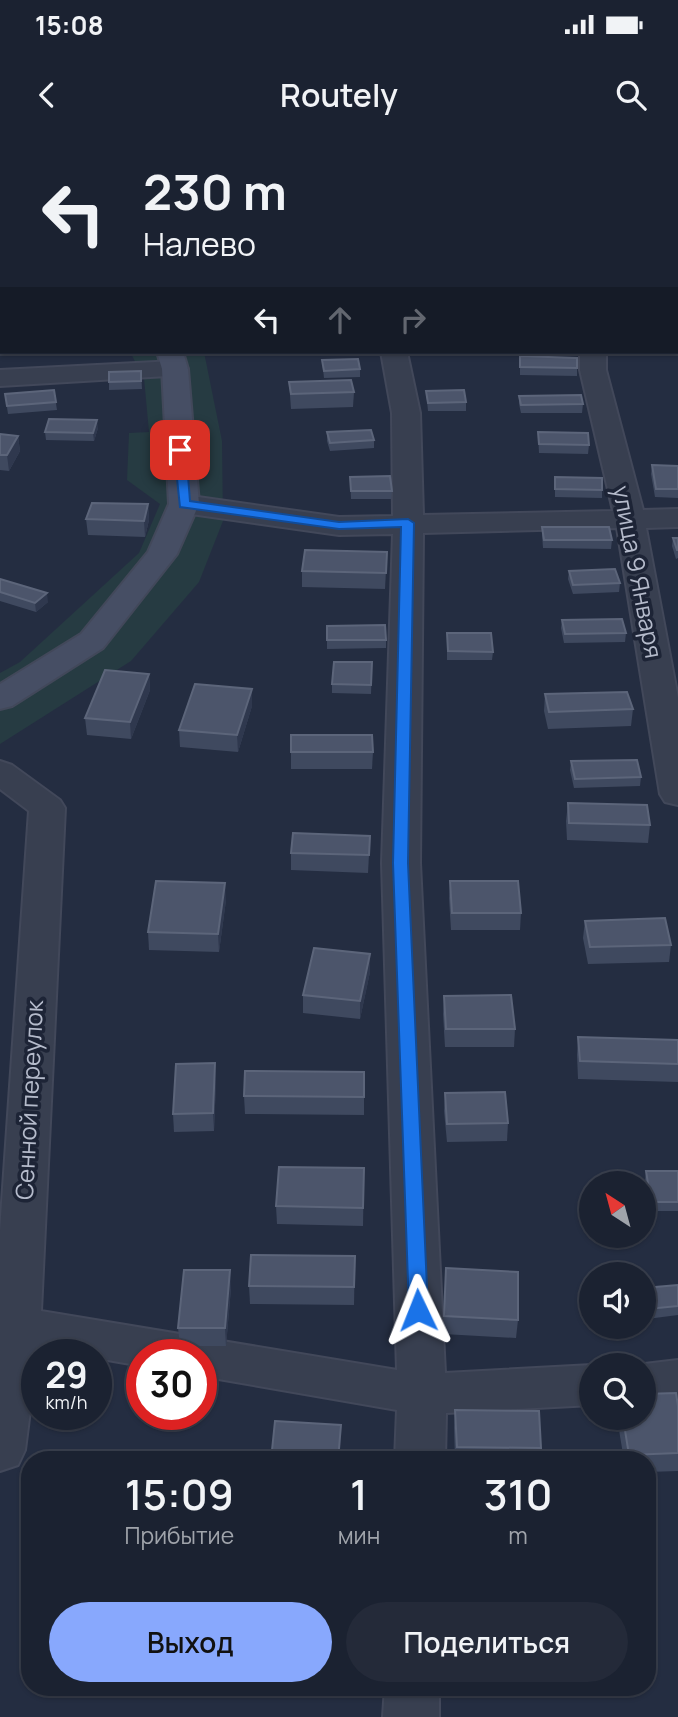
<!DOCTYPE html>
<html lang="ru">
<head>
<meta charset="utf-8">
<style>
  body { margin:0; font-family:Manrope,sans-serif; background:#242a39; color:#f1f3f6; height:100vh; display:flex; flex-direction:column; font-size:26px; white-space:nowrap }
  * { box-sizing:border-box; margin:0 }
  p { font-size:23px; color:#a0a4ab }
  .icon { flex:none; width:38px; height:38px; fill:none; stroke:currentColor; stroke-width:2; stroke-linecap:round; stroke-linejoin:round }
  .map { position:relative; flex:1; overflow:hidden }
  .sheet { position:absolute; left:21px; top:1311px; width:635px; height:245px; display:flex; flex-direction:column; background:#1b2231; border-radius:28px; box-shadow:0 2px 5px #0004,0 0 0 2px #393f4d }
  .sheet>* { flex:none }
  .top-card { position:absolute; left:0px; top:0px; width:679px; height:214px; box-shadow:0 2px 5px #0004,0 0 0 2px #393f4d; background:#1b2231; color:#f1f3f6; overflow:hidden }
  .needle { width:46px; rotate:324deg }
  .fabs { position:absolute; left:579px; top:1031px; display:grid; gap:14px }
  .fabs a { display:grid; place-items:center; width:77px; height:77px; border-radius:50%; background:#1b2231; box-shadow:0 2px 5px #0004,0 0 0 2px #393f4d; font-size:35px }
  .speed { position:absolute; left:21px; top:1199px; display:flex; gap:14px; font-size:35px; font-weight:700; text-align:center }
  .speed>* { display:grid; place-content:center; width:91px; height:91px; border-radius:50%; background:#1b2231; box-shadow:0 2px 5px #0004,0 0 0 2px #393f4d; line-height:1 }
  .speed small { font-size:18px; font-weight:400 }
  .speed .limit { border:10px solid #d22; background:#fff; color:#111 }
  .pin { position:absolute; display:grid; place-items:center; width:60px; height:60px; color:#fff; margin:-30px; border-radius:14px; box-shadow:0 4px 10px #0006 }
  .me { position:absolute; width:77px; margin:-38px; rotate:358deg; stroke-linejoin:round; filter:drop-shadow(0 0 5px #0008) }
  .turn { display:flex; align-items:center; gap:24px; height:147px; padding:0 28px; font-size:32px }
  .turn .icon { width:91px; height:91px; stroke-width:2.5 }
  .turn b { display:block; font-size:49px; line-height:60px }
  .lanes { display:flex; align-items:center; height:66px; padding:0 28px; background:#0003; justify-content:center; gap:35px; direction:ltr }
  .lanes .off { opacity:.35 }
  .eta { display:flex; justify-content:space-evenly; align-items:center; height:119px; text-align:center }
  .eta b { font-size:42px; font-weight:600; line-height:49px }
  .primary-button { display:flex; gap:14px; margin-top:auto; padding:14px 28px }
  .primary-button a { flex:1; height:80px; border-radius:42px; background:#88a8fd; color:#111; font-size:28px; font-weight:600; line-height:80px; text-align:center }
  .primary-button a+a { background:#242a39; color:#f1f3f6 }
  .status { display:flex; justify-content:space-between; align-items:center; height:49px; padding:0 35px; background:#1b2231; direction:ltr }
  .status svg { height:19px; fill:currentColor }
  header { display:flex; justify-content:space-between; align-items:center; height:91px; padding:0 28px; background:#1b2231; font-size:32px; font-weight:600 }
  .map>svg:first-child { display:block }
</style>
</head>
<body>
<div class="status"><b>15:08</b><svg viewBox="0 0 49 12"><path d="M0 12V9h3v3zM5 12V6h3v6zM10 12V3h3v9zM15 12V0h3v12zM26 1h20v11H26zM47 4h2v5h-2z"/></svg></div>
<header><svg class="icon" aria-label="back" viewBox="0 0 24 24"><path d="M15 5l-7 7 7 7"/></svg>Routely<svg class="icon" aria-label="search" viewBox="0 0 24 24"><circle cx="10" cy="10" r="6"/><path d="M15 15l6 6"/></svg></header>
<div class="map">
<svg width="678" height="1577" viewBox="0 0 678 1577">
  <rect width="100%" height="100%" fill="#242d41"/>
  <g fill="#263b42">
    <polygon points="0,0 179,2 2,2 0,183"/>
    <polygon points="130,212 204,212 222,301 223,381 199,442 131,521 0,604 0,533 20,522 139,413 160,364 127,340 129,293 149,292 144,238"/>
  </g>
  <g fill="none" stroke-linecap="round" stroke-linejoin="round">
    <g stroke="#42485a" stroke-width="4">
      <g id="minor">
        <rect x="364" y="0" width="22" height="2"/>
        <rect x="677" y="16" width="1" height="14"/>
        <polygon points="381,212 407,212 420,273 423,375 613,371 580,230 580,212 606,212 606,230 643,370 678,369 678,387 646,388 678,558 678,665 665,662 660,654 617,388 423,393 420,723 445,1233 592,1225 592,1265 446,1273 445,1320 395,1320 397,1270 201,1236 201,1214 142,1214 142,1226 96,1218 96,1214 75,1214 38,1208 25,1310 18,1325 0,1331 0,1091 29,671 0,649 0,621 12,625 60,660 65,668 41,1171 397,1230 382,723 393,394 339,395 184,373 174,370 169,364 174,358 184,355 339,377 393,376 392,273"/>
        <polygon points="175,221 184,223 188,229 184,235 0,246 0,230"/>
        <polygon points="678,1220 678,1260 644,1262 644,1225 636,1225"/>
        <polygon points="385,1547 439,1547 439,1577 383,1577"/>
      </g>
    </g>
    <g stroke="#42485a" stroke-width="4">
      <g id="tertiary">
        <polygon points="123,0 145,0 147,2 124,2"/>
        <polygon points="571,0 593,0 570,2"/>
      </g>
    </g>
    <g stroke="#42485a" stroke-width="4">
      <polygon id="secondary" points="157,212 183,212 188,229 199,364 177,414 103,508 12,566 0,569 0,544 81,494 148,412 169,364 162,229"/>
    </g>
    <use href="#minor" fill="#383f50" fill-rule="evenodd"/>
    <use href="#tertiary" fill="#383f50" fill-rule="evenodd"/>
    <use href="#secondary" fill="#464e64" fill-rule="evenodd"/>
  </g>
  <g fill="#3f495f">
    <rect x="400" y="0" width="26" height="2"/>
    <rect x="519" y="0" width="43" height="2"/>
    <polygon points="520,216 577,228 577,236 520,235"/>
    <polygon points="322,220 360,229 360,237 324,238"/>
    <polygon points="141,231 142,249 109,250 109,242"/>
    <polygon points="289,242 354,252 353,267 291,269"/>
    <polygon points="54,250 57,270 8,274 5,254"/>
    <polygon points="426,251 466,262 466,271 428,271"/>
    <polygon points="519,256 583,264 582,273 521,273 519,264"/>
    <polygon points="98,288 94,301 46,300 45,292"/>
    <polygon points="327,292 374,300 374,308 330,311 327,301"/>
    <polygon points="538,292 589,305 588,314 539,313"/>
    <polygon points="0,294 18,296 20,311 9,331 0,330"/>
    <polygon points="652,325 678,326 678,358 655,357 651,334"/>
    <polygon points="350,337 392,351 391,359 351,359"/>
    <polygon points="555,337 602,350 602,358 555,357"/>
    <polygon points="148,364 149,380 145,397 88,395 86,379"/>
    <polygon points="542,387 612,400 611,409 543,408 542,395"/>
    <polygon points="673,398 678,398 678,418 676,419 672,406"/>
    <polygon points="387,412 385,449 302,447 302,431"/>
    <polygon points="569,431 620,443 619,452 573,454 568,439"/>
    <polygon points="0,439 48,462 36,472 0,461"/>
    <polygon points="562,480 626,493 625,502 564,503 561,488"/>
    <polygon points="327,486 386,500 386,508 327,509"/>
    <polygon points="447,493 493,512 492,520 447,520"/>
    <polygon points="372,522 371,554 332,553 332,544"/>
    <polygon points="149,534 150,550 131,599 87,595 85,578"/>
    <polygon points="545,554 633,569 631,586 548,589 544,571"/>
    <polygon points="252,566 238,612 180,607 179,590"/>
    <polygon points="291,595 373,612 372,629 291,629"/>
    <polygon points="571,621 641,637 640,646 574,648 570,630"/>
    <polygon points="568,663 650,685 648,703 567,700 566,681"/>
    <polygon points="370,696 368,733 291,730 291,713"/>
    <polygon points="450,741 521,773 520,790 451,790 449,758"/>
    <polygon points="226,760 219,812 149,810 148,792"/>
    <polygon points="585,781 671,805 669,822 588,824 583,798"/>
    <polygon points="370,814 370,832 360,879 303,873 303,855"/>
    <polygon points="444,856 515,889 514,907 445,907 443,874"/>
    <polygon points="578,897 678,900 678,942 578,939 577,915"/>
    <polygon points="364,932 364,975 245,974 244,956"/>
    <polygon points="216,941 214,991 174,992 173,974"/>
    <polygon points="445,953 508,983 507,1001 447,1002 444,971"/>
    <polygon points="364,1028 363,1086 277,1084 276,1066"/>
    <polygon points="646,1031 678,1031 678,1071 650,1071 645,1041"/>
    <polygon points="355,1116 354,1165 250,1164 249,1146"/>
    <polygon points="446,1128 518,1180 516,1198 443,1194"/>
    <polygon points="678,1145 678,1175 647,1179 644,1169 644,1148"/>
    <polygon points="231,1148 226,1206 180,1206 178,1188"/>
    <polygon points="678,1266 678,1331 648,1332 648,1320 624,1320 617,1278 644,1278"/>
    <polygon points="455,1270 541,1308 539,1320 455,1320 454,1288"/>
  </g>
  <g fill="#2f384e">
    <polygon points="97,280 98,288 94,301 93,293"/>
    <polygon points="18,296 20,311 9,331 7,315"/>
    <polygon points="148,364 149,380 145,397 144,381"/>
    <polygon points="47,453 48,462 36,472 35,463"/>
    <polygon points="149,534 150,550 131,599 130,582"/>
    <polygon points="252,549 252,566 238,612 237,595"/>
    <polygon points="225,743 226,760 219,812 218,794"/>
    <polygon points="370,814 370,832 360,879 360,861"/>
    <polygon points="215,923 216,941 214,991 213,973"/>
    <polygon points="230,1130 231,1148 226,1206 225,1188"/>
    <polygon points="341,1285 340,1320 338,1320"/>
  </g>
  <g fill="#4c556b" stroke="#5c657a" stroke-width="2">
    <polygon points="628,0 672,0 673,2 628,2"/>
    <polygon points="520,216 577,218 577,228 520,227"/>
    <polygon points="358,219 360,229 324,231 322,220"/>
    <polygon points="141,231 141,241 109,242 109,232"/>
    <polygon points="351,240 354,252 291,254 289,242"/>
    <polygon points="54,250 56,262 7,266 5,254"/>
    <polygon points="464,250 466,262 428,263 426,251"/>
    <polygon points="581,255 583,264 521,265 519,256"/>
    <polygon points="49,279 97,280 93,293 45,292"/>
    <polygon points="371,290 374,300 330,303 327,292"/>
    <polygon points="538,292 588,293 589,305 539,304"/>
    <polygon points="0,294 18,296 7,315 0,315"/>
    <polygon points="652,325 678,326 678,349 656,349"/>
    <polygon points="390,336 392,351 351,351 350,337"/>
    <polygon points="555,337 602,338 602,350 555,349"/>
    <polygon points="92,363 148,364 144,381 86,379"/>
    <polygon points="542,387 609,387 612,400 544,400"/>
    <polygon points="673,398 678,398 678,410 677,410"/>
    <polygon points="305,410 387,412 386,433 302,431"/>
    <polygon points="615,429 620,443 573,445 569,431"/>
    <polygon points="0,439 47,453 35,463 0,452"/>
    <polygon points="622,479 626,493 565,494 562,480"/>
    <polygon points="385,485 386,500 327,500 327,486"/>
    <polygon points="447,493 491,493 493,512 448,511"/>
    <polygon points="334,522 372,522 371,545 332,544"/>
    <polygon points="105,530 149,534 130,582 85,578"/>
    <polygon points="195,544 252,549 237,595 179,590"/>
    <polygon points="627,552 633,569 549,572 545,554"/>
    <polygon points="291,595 372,595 373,612 291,612"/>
    <polygon points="637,620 641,637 575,639 571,621"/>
    <polygon points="568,663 647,665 650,685 569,683"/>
    <polygon points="293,693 370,696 369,715 291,713"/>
    <polygon points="156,741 225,743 218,794 148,792"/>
    <polygon points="450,741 518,741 521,773 452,773"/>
    <polygon points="665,778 671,805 590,807 585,781"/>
    <polygon points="314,808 370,814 360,861 303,855"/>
    <polygon points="511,855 515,889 446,889 444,856"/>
    <polygon points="578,897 678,900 678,924 580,921"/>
    <polygon points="215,923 213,973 173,974 176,924"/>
    <polygon points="245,931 364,932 364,957 244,956"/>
    <polygon points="505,952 508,983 447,984 445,953"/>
    <polygon points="279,1027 364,1028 363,1068 276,1066"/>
    <polygon points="646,1031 678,1031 678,1062 651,1062"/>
    <polygon points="251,1115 355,1116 354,1147 249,1146"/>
    <polygon points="446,1128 518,1132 518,1180 444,1176"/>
    <polygon points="184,1130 230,1130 225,1188 178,1188"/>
    <polygon points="678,1145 678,1166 648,1169 644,1155 644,1148"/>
    <polygon points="676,1253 678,1266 678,1313 629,1315 623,1278 644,1278 644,1254"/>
    <polygon points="455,1270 539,1271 541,1308 457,1307"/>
    <polygon points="275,1281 341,1285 338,1320 271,1320"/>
  </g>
  <polygon fill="#1a73e8" stroke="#114b97" stroke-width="2" points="180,307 186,310 190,361 339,382 408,379 414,383 408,723 428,1170 425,1176 418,1178 411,1176 409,1170 393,723 401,387 339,389 180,367 174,310"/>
  <g text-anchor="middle" stroke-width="7" stroke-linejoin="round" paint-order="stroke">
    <g font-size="24" fill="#b5bbcb" stroke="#1d2436">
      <text transform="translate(637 432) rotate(79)" y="8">улица 9 Января</text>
      <text transform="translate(30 960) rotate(-87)" y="8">Сенной переулок</text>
    </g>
  </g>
</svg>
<div class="fabs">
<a><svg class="needle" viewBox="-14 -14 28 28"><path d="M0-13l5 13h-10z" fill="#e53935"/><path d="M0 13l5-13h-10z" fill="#a0a4ab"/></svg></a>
<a><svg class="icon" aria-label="sound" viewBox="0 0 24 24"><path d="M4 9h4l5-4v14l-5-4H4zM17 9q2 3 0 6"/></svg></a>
<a><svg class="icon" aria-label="search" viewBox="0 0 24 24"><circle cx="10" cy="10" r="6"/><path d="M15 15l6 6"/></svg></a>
</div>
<div class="speed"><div>29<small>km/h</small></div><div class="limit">30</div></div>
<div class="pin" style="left:180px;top:310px;background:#d93025"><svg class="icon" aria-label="arrive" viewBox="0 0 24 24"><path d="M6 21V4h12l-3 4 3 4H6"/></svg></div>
<svg class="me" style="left:418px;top:1170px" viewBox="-20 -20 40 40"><path d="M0-17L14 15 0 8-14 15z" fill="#1a73e8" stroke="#fff" stroke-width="4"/></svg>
<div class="top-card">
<div class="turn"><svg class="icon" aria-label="left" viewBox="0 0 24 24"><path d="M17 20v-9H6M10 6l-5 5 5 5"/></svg><div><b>230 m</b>Налево</div></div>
<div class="lanes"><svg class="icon" aria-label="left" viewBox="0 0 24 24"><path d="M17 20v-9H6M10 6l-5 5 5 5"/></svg><svg class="icon off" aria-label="ahead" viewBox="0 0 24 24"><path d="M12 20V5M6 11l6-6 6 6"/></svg><svg class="icon off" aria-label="right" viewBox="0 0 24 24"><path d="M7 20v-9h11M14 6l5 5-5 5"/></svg></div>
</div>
<section class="sheet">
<div class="eta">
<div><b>15:09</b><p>Прибытие</p></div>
<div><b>1</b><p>мин</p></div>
<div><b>310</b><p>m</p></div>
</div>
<div class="primary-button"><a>Выход</a><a>Поделиться</a></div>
</section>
</div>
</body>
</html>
